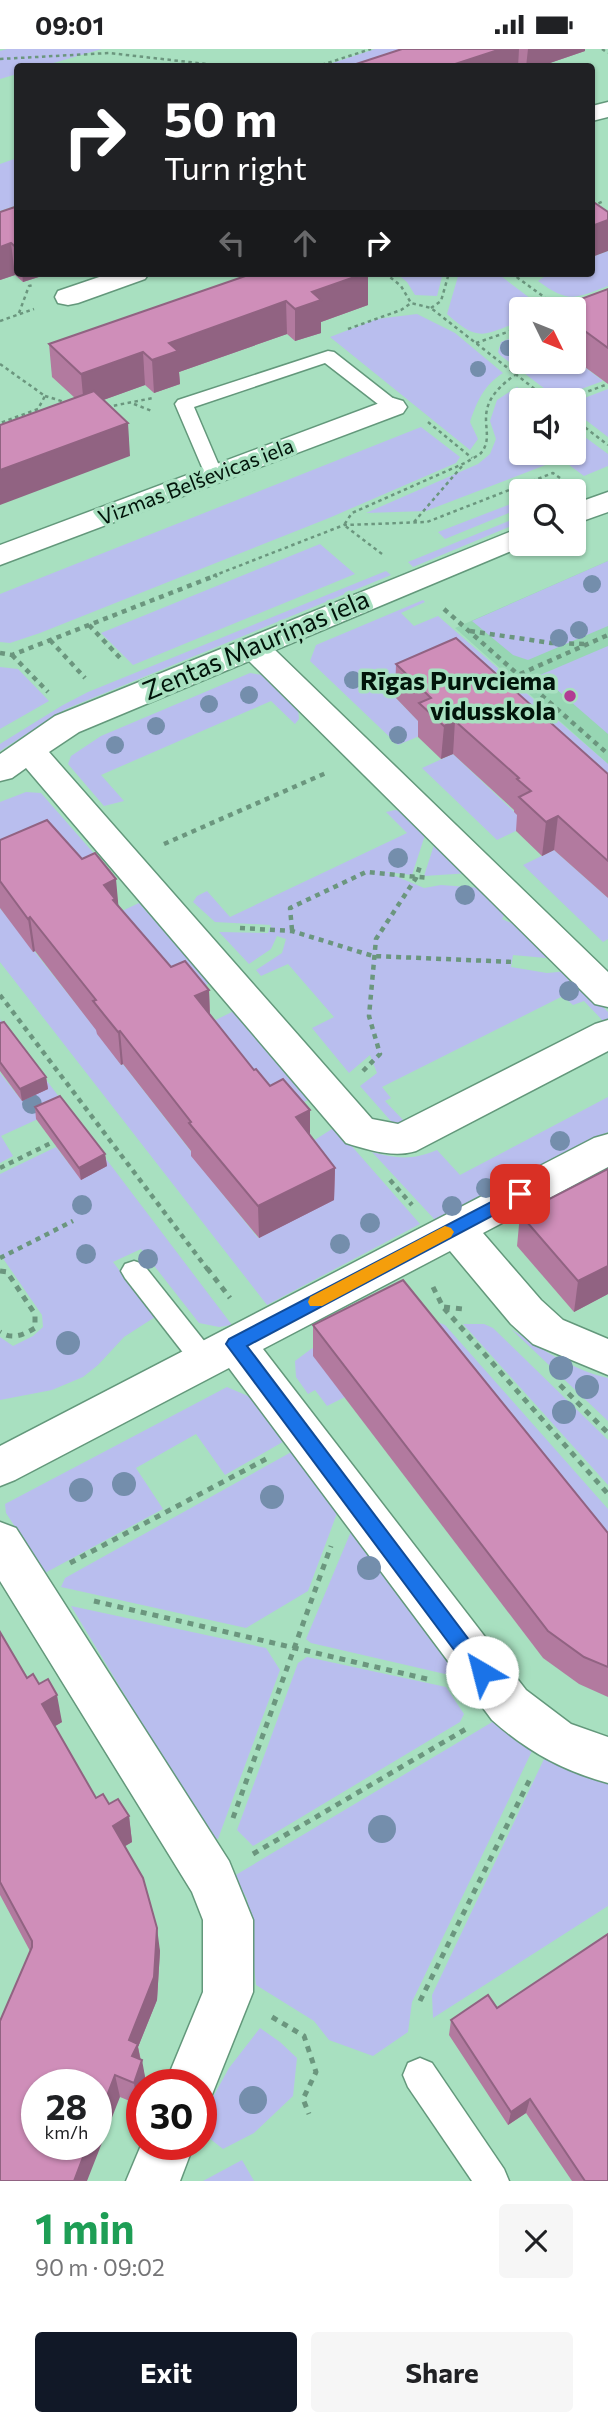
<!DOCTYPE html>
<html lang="en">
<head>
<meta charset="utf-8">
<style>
  body { margin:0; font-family:Commissioner,sans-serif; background:#f6f6f6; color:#202124; height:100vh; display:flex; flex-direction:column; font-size:26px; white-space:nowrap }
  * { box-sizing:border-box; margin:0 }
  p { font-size:23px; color:#757577 }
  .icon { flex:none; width:38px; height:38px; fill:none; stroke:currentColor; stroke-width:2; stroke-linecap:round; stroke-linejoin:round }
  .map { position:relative; height:2132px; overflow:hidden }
  .side { display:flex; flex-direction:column; background:#fff; flex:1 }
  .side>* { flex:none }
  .top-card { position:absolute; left:14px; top:14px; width:581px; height:214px; border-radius:7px; box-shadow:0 2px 5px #0004; background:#202124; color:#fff; overflow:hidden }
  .needle { width:46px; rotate:133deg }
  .tools { position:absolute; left:509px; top:248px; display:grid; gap:14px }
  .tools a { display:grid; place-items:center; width:77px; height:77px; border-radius:7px; background:#fff; box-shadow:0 2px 5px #0004; font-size:35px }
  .speed { position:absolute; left:21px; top:2020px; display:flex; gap:14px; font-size:35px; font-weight:700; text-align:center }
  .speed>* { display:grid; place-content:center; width:91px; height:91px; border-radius:50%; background:#fff; box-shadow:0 2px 5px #0004; line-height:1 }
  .speed small { font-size:18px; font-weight:400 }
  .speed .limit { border:10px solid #d22; background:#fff; color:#111 }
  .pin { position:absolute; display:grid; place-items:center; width:60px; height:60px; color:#fff; margin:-30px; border-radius:14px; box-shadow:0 4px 10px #0006 }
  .me { position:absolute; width:77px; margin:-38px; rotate:323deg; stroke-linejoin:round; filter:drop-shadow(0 0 5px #0008) }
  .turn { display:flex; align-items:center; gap:24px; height:147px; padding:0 35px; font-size:32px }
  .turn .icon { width:91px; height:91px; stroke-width:2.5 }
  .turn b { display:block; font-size:49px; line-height:60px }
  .lanes { display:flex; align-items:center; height:66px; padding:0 35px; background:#0003; justify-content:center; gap:35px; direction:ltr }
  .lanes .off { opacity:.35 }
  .round { display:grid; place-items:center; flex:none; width:74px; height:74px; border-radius:7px; background:#f6f6f6 }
  .head { display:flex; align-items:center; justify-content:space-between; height:119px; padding:0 35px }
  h1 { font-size:42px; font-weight:700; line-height:52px; color:#1e9e55 }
  .primary-button { display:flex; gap:14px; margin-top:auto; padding:14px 35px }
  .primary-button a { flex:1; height:80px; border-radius:7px; background:#111827; color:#fff; font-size:28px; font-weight:700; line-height:80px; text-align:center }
  .primary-button a+a { background:#f6f6f6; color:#202124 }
  .status { display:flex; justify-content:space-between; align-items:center; height:49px; padding:0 35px; background:#fff; direction:ltr }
  .status svg { height:19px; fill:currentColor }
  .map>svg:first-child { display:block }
</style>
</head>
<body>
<div class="status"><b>09:01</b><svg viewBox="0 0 49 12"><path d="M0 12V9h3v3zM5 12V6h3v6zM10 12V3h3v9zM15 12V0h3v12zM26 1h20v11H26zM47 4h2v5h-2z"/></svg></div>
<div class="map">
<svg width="608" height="2132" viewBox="0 0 608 2132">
  <rect width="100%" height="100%" fill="#a8e0c0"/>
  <polygon fill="#97d6b3" points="608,512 608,715 455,579"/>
  <g fill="#b9beee">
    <polygon points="7,0 102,0 43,17 18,18 17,25 0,30 0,2"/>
    <polygon points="375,0 433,0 378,17 320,18"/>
    <polygon points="17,109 17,156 0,162 0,115"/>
    <path d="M608,202V237C574,250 568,254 538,232L550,224H592V208Z"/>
    <polygon points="396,224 443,224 437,247 415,246 407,233"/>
    <path d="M459,224H497L539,256L541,261H522L521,272C483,286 479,294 447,265Z"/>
    <path d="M417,265L455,284L503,324C484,336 477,352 470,373L478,390L470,401L330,288L377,270Z"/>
    <polygon points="521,285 522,313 574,313 574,310 603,332 557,349 500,306 498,303 501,293"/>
    <polygon points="517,338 536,352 522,352 522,404 574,404 574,380 608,405 608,417 584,427 561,410 426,462 366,464 478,415 490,405 496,390 490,372 497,351"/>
    <polygon points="608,340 608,388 574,362 574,353"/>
    <polygon points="421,378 460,408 456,414 329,469 40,584 10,594 0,593 0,545"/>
    <polygon points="521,451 521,459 445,490 438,483"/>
    <polygon points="521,467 521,473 413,518 408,513"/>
    <polygon points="320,495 355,525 133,616 101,584"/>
    <polygon points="608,512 608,577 528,611 513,606 472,572"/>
    <polygon points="386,522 391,526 66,660 0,702 0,695 3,693 63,656 88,643"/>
    <polygon points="423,551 425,553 401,564 414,577 438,567 608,715 608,760 395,648 429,683 398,696 310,612 316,596"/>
    <polygon points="608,597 608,685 540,626"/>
    <polygon points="0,618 18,620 49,652 0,680"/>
    <polygon points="250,624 262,626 298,659 299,670 295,675 271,652 101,726 124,752 104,757 68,715 71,707 101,687"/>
    <polygon points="453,705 528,776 497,791 422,719"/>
    <polygon points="26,743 41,744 112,825 0,826 0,753"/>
    <polygon points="395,761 405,763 426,783 412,826 386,823 424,839 441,836 482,839 507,861 502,870 516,876 557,910 513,906 511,918 547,924 568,922 608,963 608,969 604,973 584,952 573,956 563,947 382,1038 391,1049 385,1052 404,1072 397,1079 360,1037 377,1024 370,1006 349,1024 312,979 334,968 288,915 261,927 256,921 282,904 286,890 277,887 271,900 249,915 219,883 268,884 271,876 215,873 193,853 197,847 207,842 230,868 407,784 386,763"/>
    <polygon points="435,793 470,824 424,827"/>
    <polygon points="554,801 608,849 608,890 603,893 523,816"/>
    <polygon points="139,854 210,934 174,951 107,869"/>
    <polygon points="0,859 99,984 121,1016 123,1015 193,1105 192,1107 258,1189 310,1094 335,1078 420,1175 267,1256 0,913"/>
    <polygon points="234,962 310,1050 270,1069 197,980"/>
    <polygon points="0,970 232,1276 219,1278 199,1274 141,1200 113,1213 155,1268 124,1288 98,1316 83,1328 52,1341 0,1351 0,1288 13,1297 33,1287 43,1278 42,1266 0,1205 0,1125 56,1098 81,1130 62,1059 1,1087 13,1107 0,1114 0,1024 22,1052 0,987"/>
    <path d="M608,1048V1083L436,1172L372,1103C397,1110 414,1111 437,1101L460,1126Z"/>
    <polygon points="398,1257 445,1276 608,1460 608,1520 345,1348 327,1357 315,1341 308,1345 296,1328 295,1312 311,1300"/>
    <polygon points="463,1275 484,1275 493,1279 608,1391 608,1436"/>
    <path d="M511,1280C542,1300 572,1321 608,1329V1372Z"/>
    <polygon points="227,1338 262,1353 288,1390 225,1426 196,1385 136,1419 163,1460 45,1524 6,1464 5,1455"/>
    <polygon points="295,1401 339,1459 308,1542 246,1579 61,1538 65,1529"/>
    <polygon points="352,1480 455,1619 445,1625 311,1594 306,1590"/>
    <polygon points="71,1557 266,1599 280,1621 218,1790 211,1789"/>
    <polygon points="307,1608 446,1638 464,1665 460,1673 253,1797 237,1781 298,1614"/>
    <polygon points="494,1672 532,1702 412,1953 408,1983 373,2007 329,1991 314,1972 256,1936 247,1850 234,1827"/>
    <polygon points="544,1710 608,1731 608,1857 433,1969 432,1946"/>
    <polygon points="260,1979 280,1993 297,2009 293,2047 254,2084 223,2100 209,2089 208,2057 229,2019"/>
    <polygon points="242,2111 254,2132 203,2132"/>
  </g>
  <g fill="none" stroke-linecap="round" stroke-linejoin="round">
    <g stroke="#63987b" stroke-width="3">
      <g id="lane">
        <polygon points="328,302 334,303 399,354 402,358 399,362 387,362 325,314 194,358 223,426 221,430 207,430 175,355 178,351"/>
        <polygon points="134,1212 143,1215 213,1303 217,1311 213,1319 204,1322 195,1319 125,1229 121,1222 125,1215"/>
        <polygon points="420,2009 432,2014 504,2120 509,2132 472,2132 408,2038 403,2026 408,2014"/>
      </g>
    </g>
    <g stroke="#63987b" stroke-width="3">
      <g id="street">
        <polygon points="608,53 608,68 592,72 592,57"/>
        <polygon points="111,224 149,224 145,230 78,254 68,256 58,254 55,248 58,242"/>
        <polygon points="393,349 403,352 407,358 403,364 0,516 0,496"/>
        <polygon points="608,443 608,463 574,475 574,455"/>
        <path d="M522,478V495H528L275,601L608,923V958L595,955L249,612L79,683L49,703L372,1070L398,1075L595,975L608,971V1002L416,1102C394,1109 368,1101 346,1094L26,719L12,729L0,732V705L55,667Z"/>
        <path d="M608,1085V1118L483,1184L541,1251L563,1271L608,1290V1326L533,1295L511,1275L450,1202L263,1300L526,1641L571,1675L608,1688V1734C563,1722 527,1702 492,1671L229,1319L15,1431L0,1437V1397L594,1089Z"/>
        <polygon points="0,1473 16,1479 229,1812 253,1871 253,1943 209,2053 201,2057 201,2035 165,2035 203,1943 203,1871 192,1843 0,1532"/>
        <polygon points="142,2094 194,2095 180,2132 126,2132"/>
      </g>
    </g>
    <g stroke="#6b967e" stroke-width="2.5" stroke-dasharray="3.5 3.5" stroke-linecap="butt">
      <polyline points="602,0 608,4"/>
      <polyline points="0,10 109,4 233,18"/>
      <polyline points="315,18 371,0"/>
      <polyline points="592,157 604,152"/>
      <polyline points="385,224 401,237 411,254"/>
      <polyline points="511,224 562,261"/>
      <polyline points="431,259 441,252 449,224"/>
      <polyline points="19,264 29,237 33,236"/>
      <polyline points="0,272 34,260"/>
      <polyline points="348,280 401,261 411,254 431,259 550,352"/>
      <polyline points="476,294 522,278"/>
      <polyline points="0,315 45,347 38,360 0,374"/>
      <polyline points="45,347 68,354"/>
      <polyline points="562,352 608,335"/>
      <polyline points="134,355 152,362"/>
      <polyline points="107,358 153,349"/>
      <polyline points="574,370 608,396"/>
      <polyline points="428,373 472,409"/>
      <polyline points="414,473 463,416"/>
      <path d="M382,505L344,476L352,464L467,413C471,410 478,407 481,404C499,382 465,361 515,326"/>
      <polyline points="213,527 344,476 427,473 553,424 564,432"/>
    </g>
    <g stroke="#6b967e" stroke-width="4.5" stroke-dasharray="5 5" stroke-linecap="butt">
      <polyline points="444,560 608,705"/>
      <polyline points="89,576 122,611"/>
      <polyline points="470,582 551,594 587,595"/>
      <polyline points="50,591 85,629"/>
      <polyline points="0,604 12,606 217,526"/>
      <polyline points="12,606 48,643"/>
      <polyline points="520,625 608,586"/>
      <polyline points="164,795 326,724"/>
      <polyline points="240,879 292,882 373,907 514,913"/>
      <polyline points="292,881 290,859 366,823 429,829"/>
      <polyline points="0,946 208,1221"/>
      <polyline points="363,1022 380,1005 369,967 376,890 416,829 420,817"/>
      <polyline points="0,1119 53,1093"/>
      <polyline points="390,1131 412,1156"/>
      <polyline points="0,1209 73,1172"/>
    </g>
    <g stroke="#6b967e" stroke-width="5" stroke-dasharray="6 6" stroke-linecap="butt">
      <polyline points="207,1219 230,1249"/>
      <path d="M0,1222L7,1223L35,1265V1279C23,1286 13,1291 0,1283"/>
      <polyline points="433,1238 443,1258 608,1445"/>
      <polyline points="444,1258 463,1260"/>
      <polyline points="560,1336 608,1384"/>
      <polyline points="70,1514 266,1410"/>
      <polyline points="94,1552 427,1630"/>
      <polyline points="233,1769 331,1497"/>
      <polyline points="253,1805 466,1680"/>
      <polyline points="420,1952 531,1728"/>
      <polyline points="272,1968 304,1987 316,2023 303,2050 309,2065"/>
    </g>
    <use href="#lane" fill="#fff" fill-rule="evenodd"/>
    <use href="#street" fill="#fff" fill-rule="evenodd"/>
  </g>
  <g fill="#748eac">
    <circle cx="508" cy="299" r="8"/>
    <circle cx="478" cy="320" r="8"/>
    <circle cx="592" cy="535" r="9"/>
    <circle cx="579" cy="581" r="9"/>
    <circle cx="559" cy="589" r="9"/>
    <circle cx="353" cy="631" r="9"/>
    <circle cx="249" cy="646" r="9"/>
    <circle cx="209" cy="655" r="9"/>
    <circle cx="156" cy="677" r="9"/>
    <circle cx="398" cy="686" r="9"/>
    <circle cx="115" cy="696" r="9"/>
    <circle cx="398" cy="809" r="10"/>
    <circle cx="465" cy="846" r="10"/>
    <circle cx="569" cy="942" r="10"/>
    <circle cx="32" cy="1055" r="10"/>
    <circle cx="560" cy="1092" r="10"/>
    <circle cx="486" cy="1139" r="10"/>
    <circle cx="82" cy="1156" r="10"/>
    <circle cx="452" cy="1157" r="10"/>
    <circle cx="370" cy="1174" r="10"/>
    <circle cx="340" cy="1195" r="10"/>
    <circle cx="86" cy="1205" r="10"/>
    <circle cx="148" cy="1210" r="10"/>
    <circle cx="68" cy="1294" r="12"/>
    <circle cx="561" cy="1319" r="12"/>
    <circle cx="587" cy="1338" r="12"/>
    <circle cx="564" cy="1363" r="12"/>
    <circle cx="124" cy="1435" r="12"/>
    <circle cx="81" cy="1441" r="12"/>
    <circle cx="272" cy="1448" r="12"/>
    <circle cx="369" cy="1519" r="12"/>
    <circle cx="382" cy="1780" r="14"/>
    <circle cx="253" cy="2051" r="14"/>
  </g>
  <g fill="#b27a9f">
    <polygon points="402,0 585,0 585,2 547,15 547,18 347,18"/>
    <polygon points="18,157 18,224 48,225 23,233 15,226 0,231"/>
    <polygon points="254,224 368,224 368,256 321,273 321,284 295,292 287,285 179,323 180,335 154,344 145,336 103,351 130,407 75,349 52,328 49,295"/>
    <polygon points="608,240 608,335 574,310 574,261 554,261"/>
    <polygon points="396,615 608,725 608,849 554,801 542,807 516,782 517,766 514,763 514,761 453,705 441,710 418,688 418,672 395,648"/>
    <polygon points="0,791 82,810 119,858 171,918 209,941 210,965 254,1021 310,1086 335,1119 334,1151 259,1189 191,1107 191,1102 123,1015 121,1016 97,985 96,981 35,902 33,903 0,859"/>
    <polygon points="0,974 46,1028 48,1040 22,1052 0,1022"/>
    <polygon points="35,1058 105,1105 107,1117 81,1131 36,1070"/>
    <polygon points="608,1120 608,1245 574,1263 517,1197 520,1165"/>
    <polygon points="313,1276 608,1484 608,1648 579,1635 543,1609 313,1307"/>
    <polygon points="0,1583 27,1629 62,1673 55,1677 96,1749 129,1767 132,1793 125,1797 160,1902 157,1951 138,1998 146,2033 145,2035 142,2035 137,2055 120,2048 30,1902 0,1846"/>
    <polygon points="497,1959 608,2132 572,2132 526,2064 508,2076 449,1986 451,1971"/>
  </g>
  <g fill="#916382">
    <polygon points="501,0 519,0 518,18 446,18"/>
    <polygon points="528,0 585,0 585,2 547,15 547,18 526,18"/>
    <polygon points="594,138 592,163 592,139"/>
    <polygon points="608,171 608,202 592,208 592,177"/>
    <polygon points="11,194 15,226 0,231 0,198"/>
    <polygon points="22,224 48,224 48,225 23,233"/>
    <polygon points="366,224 368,224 368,256 321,273 321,284 295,292 295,260 312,243"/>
    <polygon points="286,252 287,285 179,323 180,335 154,344 152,311 169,294"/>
    <polygon points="143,303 145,336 84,358 81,325"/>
    <polygon points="128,374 130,407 0,456 0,421"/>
    <polygon points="455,672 453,705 441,710 444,677"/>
    <polygon points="558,767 554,801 542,807 546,773"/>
    <polygon points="116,830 119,863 104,836"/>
    <polygon points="30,868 35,902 33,903 28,870"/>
    <polygon points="209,941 210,974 195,947"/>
    <polygon points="120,982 123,1015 121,1016 118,983"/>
    <polygon points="46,1028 48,1040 22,1052 20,1040"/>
    <polygon points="310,1061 310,1094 296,1068"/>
    <polygon points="105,1105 107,1117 81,1131 79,1119"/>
    <polygon points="335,1119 334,1151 259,1189 258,1157"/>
    <polygon points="608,1217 608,1245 574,1263 578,1232"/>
    <polygon points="57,1646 62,1673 47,1682 42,1655"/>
    <polygon points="129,1767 132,1793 117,1802 113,1777"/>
    <polygon points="157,1879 160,1902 157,1951 138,1998 141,2014 142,2011 146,2033 145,2035 142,2035 142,2044 137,2055 134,2034 129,1991"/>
    <polygon points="115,2026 120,2048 87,2132 74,2132 88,2095 96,2095 96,2075"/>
    <polygon points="530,2050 526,2064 508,2076 511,2063"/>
  </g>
  <g fill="#cf8eb9" stroke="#916382" stroke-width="2">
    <polygon points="402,0 501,0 446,18 347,18"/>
    <polygon points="592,152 608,163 608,171 592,177"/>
    <polygon points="18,157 18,200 11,194 0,198 0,163"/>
    <polygon points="254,224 366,224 312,243 321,251 295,260 286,252 169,294 178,302 152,311 143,303 81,325 49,295"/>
    <polygon points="608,240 608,299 574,274 574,261 554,260"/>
    <polygon points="94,342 128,374 0,421 0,376"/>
    <polygon points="456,589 608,725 608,812 558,767 546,773 519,748 531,742 517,730 519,729 455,672 444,677 419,654 431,649 396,615"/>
    <polygon points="47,771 82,810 95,804 116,830 104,836 115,850 113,851 171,918 185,912 209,941 195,947 254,1021 256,1020 270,1037 283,1030 310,1061 296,1068 335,1119 258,1157 189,1074 191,1073 120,982 118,983 93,952 96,951 30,868 28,870 0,832 0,791"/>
    <polygon points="4,973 46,1028 20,1040 0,1013 0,974"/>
    <polygon points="60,1047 105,1105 79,1119 35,1058"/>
    <polygon points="608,1120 608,1217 578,1232 520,1165"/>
    <polygon points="403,1231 608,1484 608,1618 584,1608 548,1582 313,1276"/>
    <polygon points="0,1583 27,1629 33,1625 39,1635 48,1630 57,1646 42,1655 96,1749 103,1745 109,1755 118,1750 129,1767 113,1777 143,1829 157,1879 154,1928 129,1991 138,1995 132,2007 142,2011 134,2034 115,2026 96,2075 96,2035 37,2035 37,2095 88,2095 74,2132 0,2132 0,1972 32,1898 32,1892 0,1833"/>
    <polygon points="608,1885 608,2132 585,2132 530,2050 511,2063 451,1971 488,1946 497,1959"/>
  </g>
  <polygon fill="#1a73e8" stroke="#114b97" stroke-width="2" points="520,1138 526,1140 528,1145 526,1149 247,1297 488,1616 491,1623 488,1629 482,1631 475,1629 226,1295 229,1290"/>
  <polygon fill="#f59e0b" points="445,1177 451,1179 454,1183 451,1188 322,1257 310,1257 308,1253 310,1248"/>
  <circle fill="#b23c93" stroke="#a8e0c0" stroke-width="2.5" cx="570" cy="647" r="7"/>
  <g text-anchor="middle" stroke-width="7" stroke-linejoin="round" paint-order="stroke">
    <g font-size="21" fill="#01140a" stroke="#a8e0c0">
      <text transform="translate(196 433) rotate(-21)" y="7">Vizmas Belševicas iela</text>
    </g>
    <g font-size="26" fill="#01140a" stroke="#a8e0c0">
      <text transform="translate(256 596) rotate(-23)" y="9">Zentas Mauriņas iela</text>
    </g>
    <g font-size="26" font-weight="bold" fill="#01140a" stroke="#a8e0c0" text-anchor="end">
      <text x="556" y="641">Rīgas Purvciema<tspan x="556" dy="30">vidusskola</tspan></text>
    </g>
  </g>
</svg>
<div class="tools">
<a><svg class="needle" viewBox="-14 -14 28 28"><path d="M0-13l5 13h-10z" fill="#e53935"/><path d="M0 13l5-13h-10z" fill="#757577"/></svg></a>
<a><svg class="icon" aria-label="sound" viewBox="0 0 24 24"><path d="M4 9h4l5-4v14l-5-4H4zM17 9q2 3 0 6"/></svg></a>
<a><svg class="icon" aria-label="search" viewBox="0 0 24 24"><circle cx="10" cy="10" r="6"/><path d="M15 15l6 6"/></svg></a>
</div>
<div class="speed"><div>28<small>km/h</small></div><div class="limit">30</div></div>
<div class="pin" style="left:520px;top:1145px;background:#d93025"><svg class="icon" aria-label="arrive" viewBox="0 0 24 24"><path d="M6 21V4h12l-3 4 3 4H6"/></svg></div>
<svg class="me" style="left:482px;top:1623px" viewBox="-20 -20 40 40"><circle r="19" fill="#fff"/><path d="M0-13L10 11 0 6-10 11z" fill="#1a73e8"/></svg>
<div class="top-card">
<div class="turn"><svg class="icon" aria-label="right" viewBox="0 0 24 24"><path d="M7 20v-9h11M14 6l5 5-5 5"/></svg><div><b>50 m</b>Turn right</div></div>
<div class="lanes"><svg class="icon off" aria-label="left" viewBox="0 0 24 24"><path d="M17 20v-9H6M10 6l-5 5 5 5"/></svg><svg class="icon off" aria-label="ahead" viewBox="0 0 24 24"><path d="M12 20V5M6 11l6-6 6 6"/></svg><svg class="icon" aria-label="right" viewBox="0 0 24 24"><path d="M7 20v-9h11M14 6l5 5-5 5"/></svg></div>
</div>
</div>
<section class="side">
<div class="head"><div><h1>1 min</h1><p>90 m · 09:02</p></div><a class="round"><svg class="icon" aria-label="close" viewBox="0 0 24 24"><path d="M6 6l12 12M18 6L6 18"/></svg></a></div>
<div class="primary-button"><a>Exit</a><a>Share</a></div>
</section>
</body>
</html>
